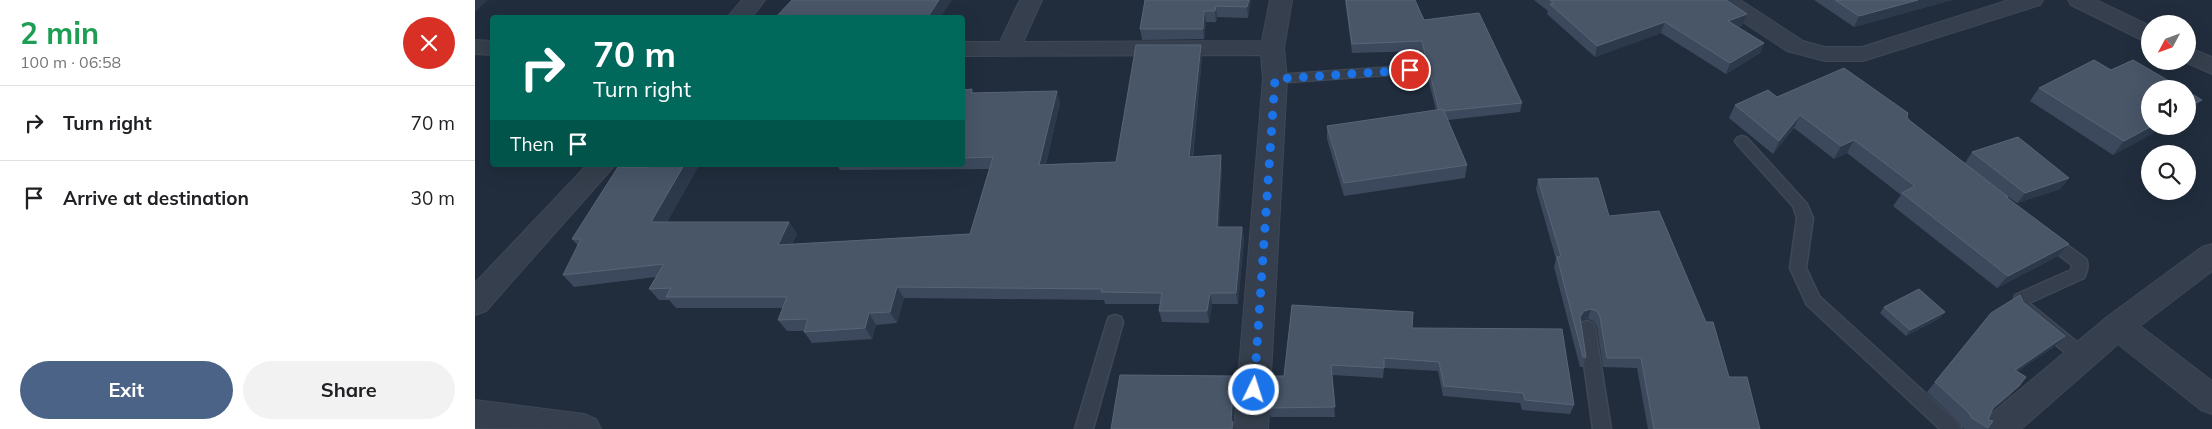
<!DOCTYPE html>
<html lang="en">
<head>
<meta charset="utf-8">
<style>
  body { margin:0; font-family:Mulish,sans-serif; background:#f2f2f2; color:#202124; height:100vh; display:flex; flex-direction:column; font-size:19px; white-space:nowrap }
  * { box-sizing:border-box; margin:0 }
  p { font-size:16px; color:#757577 }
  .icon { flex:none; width:28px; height:28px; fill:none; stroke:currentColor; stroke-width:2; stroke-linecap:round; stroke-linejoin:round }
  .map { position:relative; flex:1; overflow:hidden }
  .side { display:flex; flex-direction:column; background:#fff; width:475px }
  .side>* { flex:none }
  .banner { position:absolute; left:15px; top:15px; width:475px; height:152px; border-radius:5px; box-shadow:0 5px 20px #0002; background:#00695c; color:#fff; overflow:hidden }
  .needle { width:32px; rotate:229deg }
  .fabs { position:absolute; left:1666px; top:15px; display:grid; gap:10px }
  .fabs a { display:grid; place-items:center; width:55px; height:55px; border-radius:50%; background:#fff; box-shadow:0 5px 20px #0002; font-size:25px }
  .pin { position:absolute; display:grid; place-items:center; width:42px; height:42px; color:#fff; margin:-21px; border:2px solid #fff; border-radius:50%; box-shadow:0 1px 5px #0007 }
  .me { position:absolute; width:55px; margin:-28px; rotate:4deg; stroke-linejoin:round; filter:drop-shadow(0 0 4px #0008) }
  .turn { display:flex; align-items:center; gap:18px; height:105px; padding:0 20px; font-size:22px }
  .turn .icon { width:65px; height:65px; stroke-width:2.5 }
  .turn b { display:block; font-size:35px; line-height:42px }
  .then { display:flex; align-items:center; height:48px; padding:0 20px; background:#0003; gap:10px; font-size:19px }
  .round { display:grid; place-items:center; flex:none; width:52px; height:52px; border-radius:26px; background:#f2f2f2 }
  .head { display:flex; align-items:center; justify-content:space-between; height:85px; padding:0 20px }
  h1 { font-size:30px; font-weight:700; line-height:38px; color:#1e9e55 }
  .action { display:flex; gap:10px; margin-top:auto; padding:10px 20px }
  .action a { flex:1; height:58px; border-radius:30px; background:#4b6386; color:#fff; font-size:20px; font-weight:700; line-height:58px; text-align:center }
  .action a+a { background:#f2f2f2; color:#202124 }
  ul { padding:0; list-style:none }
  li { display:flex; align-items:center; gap:15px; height:75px; padding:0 20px; border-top:1px solid #e0e0e0 }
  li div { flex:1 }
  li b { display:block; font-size:19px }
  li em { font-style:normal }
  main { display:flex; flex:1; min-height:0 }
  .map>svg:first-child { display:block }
</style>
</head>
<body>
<main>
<section class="side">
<div class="head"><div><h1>2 min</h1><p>100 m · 06:58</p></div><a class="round" style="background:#d93025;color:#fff"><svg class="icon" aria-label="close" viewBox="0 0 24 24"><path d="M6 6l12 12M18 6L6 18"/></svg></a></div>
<ul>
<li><svg class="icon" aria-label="right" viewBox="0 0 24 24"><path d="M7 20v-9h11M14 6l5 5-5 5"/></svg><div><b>Turn right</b></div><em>70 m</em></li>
<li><svg class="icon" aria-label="arrive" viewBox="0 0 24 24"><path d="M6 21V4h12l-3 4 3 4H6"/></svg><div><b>Arrive at destination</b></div><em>30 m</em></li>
</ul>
<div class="action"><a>Exit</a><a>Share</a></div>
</section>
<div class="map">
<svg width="1737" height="429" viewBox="0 0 1737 429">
  <rect width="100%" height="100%" fill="#212d3d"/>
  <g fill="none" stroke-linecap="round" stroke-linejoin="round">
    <g stroke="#3e4856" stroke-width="3">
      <g id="service">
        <polygon points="935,66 940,67 941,70 940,73 800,83 793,79 800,75"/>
        <polygon points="1267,136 1272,138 1332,204 1338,218 1331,268 1344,296 1483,423 1486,429 1465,429 1332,305 1315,268 1322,218 1318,206 1262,144 1260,141 1262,138"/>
        <path d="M1572,232L1577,234L1611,259C1614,265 1612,272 1609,278L1554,303L1614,352L1616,357L1614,362L1608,364L1602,362L1540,311L1538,306L1540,295L1596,270L1597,265L1567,242L1564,238L1567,234Z"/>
        <polygon points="640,315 646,317 648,322 618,429 600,429 632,322 634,317"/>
        <polygon points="1112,321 1118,323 1120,328 1136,429 1118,429 1104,328 1106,323"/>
      </g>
    </g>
    <g stroke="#3e4856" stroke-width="2">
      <g id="minor">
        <polygon points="267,0 290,0 276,18 252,18"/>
        <polygon points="545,0 567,0 548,42 787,41 795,0 817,0 809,48 812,79 793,429 759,429 788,79 786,55 488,56 488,42 525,42"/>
        <polygon points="1239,0 1265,0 1328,41 1350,47 1387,47 1534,0 1568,0 1565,5 1388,61 1350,61 1312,51 1242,5"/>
        <polygon points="1593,0 1621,0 1675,26 1675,42 1667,40 1596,5"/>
        <polygon points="0,40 18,41 18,55 0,54"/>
        <polygon points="1712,47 1737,57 1737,74 1708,61 1712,61"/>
        <polygon points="112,165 140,165 11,311 0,315 0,283"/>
        <polygon points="1737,244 1737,271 1665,326 1737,381 1737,414 1726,410 1643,344 1546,429 1505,429 1510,419 1632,317 1727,247"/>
        <polygon points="0,400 109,414 121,419 126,429 0,428"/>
      </g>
    </g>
    <use href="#service" fill="#353f4d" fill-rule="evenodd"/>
    <use href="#minor" fill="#353f4d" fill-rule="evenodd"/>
  </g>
  <g fill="#3c495c">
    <polygon points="670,0 776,0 773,18 742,17 741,22 731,22 729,39 667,40 665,29"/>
    <polygon points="870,0 940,0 949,20 1047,103 1045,112 973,120 992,165 990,178 869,196 852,139 852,126 961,110 946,51 877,53"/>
    <polygon points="1059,0 1251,0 1268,25 1263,27 1289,43 1285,53 1251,74 1186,33 1120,57 1072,14 1073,11"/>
    <polygon points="1339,0 1477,0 1379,27"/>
    <polygon points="726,45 727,57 718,157 747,167 744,227 767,227 769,239 763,304 737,304 734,323 687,322 684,311 685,304 630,304 629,300 429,298 422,323 401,325 397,339 337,343 329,332 329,331 312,331 303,320 308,308 201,308 194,300 184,300 174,289 181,277 99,287 88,275 103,246 97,239 175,165 224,165 192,222 314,222 322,234 317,244 495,234 515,169 365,170 362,165 488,165 488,90 497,89 498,93 582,91 585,103 571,164 641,162"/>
    <polygon points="1564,88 1675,126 1691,126 1638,155 1555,101"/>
    <polygon points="1302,97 1432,117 1434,120 1490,163 1497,152 1594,178 1585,189 1542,203 1533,197 1532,198 1583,256 1522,288 1418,206 1426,195 1372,153 1359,159 1319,128 1298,154 1254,118 1260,105"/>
    <polygon points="1063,179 1134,216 1254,377 1285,429 1173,429 1162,368 1128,367 1122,327 1119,321 1113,319 1106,321 1111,357 1108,367 1105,367 1079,267 1081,259 1061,189"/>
    <polygon points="1548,302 1580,346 1543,371 1535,396 1516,411 1513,420 1518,421 1512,429 1490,429 1487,428 1484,422 1452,392 1516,313"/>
    <polygon points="1409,307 1470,312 1465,318 1431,336 1405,313"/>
    <polygon points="937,328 1099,405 1095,414 1047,410 1045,403 968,396 963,371 909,368 908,378 857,375 860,417 796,417 794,408 809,376"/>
  </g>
  <g fill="#2c394b">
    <polygon points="0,0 13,0 0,12"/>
    <polygon points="464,0 477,0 465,18 452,18"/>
    <polygon points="774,0 776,0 773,18 772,7"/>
    <polygon points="1443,0 1477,0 1379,27 1384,16"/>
    <polygon points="741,6 742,17 741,22 740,11"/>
    <polygon points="729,11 731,22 729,39 728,29"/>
    <polygon points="1272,14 1268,25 1249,31 1253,21"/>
    <polygon points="1190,22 1186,33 1120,57 1122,46"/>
    <polygon points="1289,43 1285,53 1251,74 1255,63"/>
    <polygon points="726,45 727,57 716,169 714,157"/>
    <polygon points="582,91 585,103 568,176 564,165"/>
    <polygon points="1727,100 1715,113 1712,114 1712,107"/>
    <polygon points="1325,115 1319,128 1298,154 1304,141"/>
    <polygon points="1677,126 1691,126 1638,155 1649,141"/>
    <polygon points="1379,140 1372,153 1359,159 1366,146"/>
    <polygon points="746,155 747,167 744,238 742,227"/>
    <polygon points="209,165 224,165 185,234 176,222"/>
    <polygon points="1594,178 1585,189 1542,203 1550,193"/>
    <polygon points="314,222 322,234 311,256 303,245"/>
    <polygon points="767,227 769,239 763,304 761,293"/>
    <polygon points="1594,244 1583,256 1522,288 1533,276"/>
    <polygon points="422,287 429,298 422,323 415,312"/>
    <polygon points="735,293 737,304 734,323 732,311"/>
    <polygon points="1116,309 1113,319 1105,321 1105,317 1109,311"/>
    <polygon points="1470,312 1465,318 1431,336 1435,330"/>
    <polygon points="394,313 401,325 397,339 390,328"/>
    <polygon points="1590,336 1580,346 1530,380 1540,370"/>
    <polygon points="759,376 761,385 758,422 759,429 757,429 756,420"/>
    <polygon points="1544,386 1535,396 1508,418 1518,408"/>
  </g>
  <g fill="#485668" stroke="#586577">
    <polygon points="317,0 464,0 452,18 300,18"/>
    <polygon points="670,0 774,0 772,7 741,6 740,11 729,11 728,29 665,29"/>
    <polygon points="871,0 940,0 949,20 1004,13 1047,103 969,111 968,109 964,110 947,41 877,44"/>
    <polygon points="1075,0 1251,0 1272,14 1253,21 1289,43 1255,63 1190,22 1122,46 1075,4 1079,3"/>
    <polygon points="1360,0 1443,0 1384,16"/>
    <polygon points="661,45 726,45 714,157 746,155 742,227 767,227 761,293 735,293 732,311 684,311 687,293 626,292 627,289 422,287 415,312 394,313 390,328 329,332 333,319 303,320 312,297 191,297 196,288 174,289 189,264 88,275 106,239 97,239 143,167 174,167 175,165 209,165 176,222 314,222 303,245 495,234 518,157 488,158 488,90 497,89 496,93 582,91 564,165 641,162"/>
    <polygon points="1619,60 1636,70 1658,60 1708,89 1675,89 1675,126 1677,126 1649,141 1564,88"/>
    <polygon points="1369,68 1433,113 1432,117 1434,120 1533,197 1531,197 1594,244 1533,276 1427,193 1440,186 1379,140 1366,146 1325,115 1304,141 1260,105 1293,90 1302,97"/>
    <polygon points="1712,91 1727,100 1712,107"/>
    <polygon points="968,109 992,165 869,183 852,126"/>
    <polygon points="1543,137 1594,178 1550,193 1497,152"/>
    <polygon points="1123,178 1134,216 1184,211 1231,322 1238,322 1254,377 1272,377 1285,429 1179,429 1166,358 1132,358 1125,317 1122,311 1116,309 1109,311 1105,317 1111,357 1108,357 1082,257 1086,256 1063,179"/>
    <polygon points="1444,289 1470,312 1435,330 1409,307"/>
    <polygon points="1545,295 1548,302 1590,336 1540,370 1551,377 1544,386 1518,408 1513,420 1518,421 1513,428 1497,418 1493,412 1460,382 1516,313"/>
    <polygon points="817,305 938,312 937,328 1087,329 1099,405 1050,400 1048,393 969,386 964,362 909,358 909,368 856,365 860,407 794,408 796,376 809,376"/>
    <polygon points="645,375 759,376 756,420 758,422 757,429 636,429"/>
  </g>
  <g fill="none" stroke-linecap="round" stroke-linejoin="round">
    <polyline stroke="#1a73e8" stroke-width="9" stroke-dasharray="0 16.2" points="779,390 800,79 935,70"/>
  </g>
</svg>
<div class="fabs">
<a><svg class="needle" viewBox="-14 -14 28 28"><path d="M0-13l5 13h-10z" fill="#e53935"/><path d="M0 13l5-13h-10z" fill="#757577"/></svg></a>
<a><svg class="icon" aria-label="sound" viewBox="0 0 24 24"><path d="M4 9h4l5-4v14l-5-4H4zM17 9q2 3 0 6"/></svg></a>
<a><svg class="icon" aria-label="search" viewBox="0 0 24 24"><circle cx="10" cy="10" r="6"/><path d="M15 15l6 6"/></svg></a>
</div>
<div class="pin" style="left:935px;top:70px;background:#d93025"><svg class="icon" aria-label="arrive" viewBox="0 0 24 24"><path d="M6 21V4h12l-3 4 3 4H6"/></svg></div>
<svg class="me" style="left:779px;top:390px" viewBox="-20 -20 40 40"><circle r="17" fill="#1a73e8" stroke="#fff" stroke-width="3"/><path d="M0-11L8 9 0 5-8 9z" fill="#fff"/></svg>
<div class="banner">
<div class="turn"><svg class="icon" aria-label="right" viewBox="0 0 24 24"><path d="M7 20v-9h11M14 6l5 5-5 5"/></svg><div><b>70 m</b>Turn right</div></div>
<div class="then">Then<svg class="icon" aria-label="arrive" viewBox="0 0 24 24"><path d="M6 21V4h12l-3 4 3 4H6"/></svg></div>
</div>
</div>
</main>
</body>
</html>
